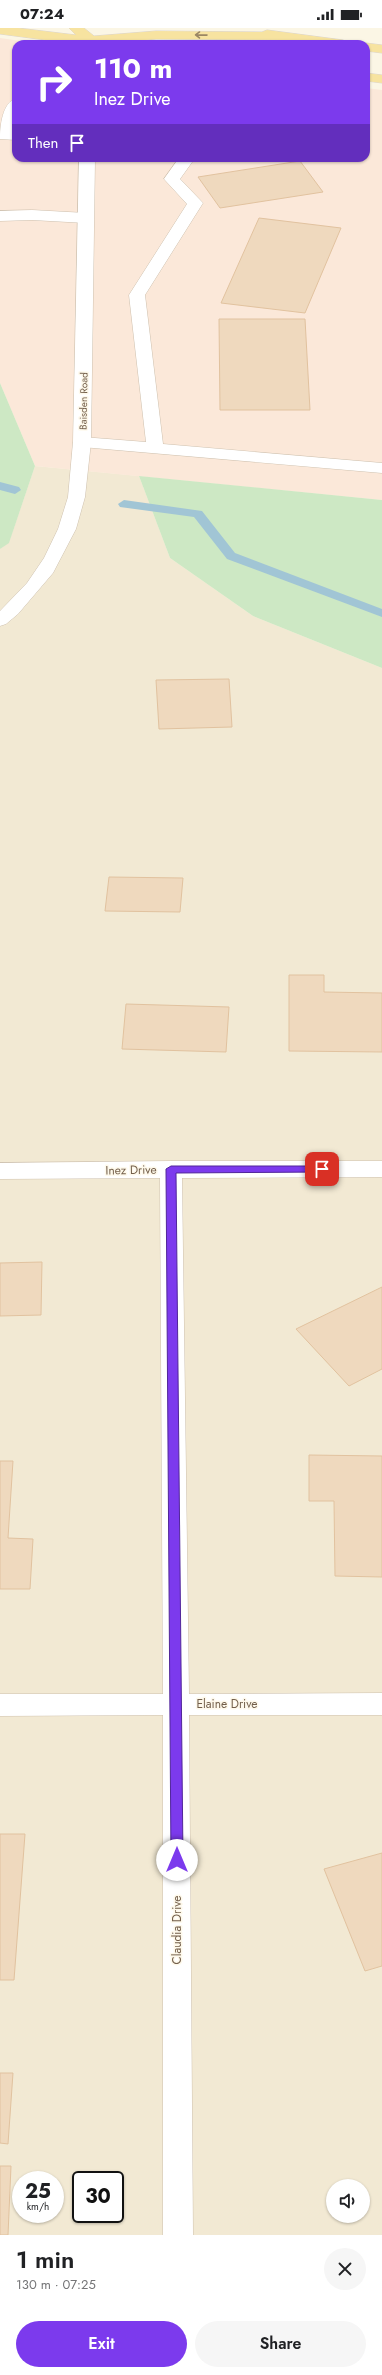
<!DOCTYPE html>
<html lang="en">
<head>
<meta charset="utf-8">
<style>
  body { margin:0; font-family:Jost,sans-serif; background:#f6f6f6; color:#202124; height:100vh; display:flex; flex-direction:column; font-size:15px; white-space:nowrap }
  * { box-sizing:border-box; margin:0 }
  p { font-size:13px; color:#757577 }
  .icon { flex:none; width:22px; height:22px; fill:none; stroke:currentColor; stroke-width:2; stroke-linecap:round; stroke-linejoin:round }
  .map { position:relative; height:2207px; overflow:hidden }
  .panel { display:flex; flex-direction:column; background:#fff; flex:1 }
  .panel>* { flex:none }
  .guide { position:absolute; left:12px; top:12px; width:358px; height:122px; border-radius:12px; box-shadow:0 1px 3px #0004; background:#7c3aed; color:#fff; overflow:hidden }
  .tools { position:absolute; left:326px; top:2151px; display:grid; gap:8px }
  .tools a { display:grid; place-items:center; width:44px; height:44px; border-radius:50%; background:#fff; box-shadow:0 1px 3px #0004; font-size:20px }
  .speed { position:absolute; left:12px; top:2143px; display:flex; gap:8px; font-size:20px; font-weight:700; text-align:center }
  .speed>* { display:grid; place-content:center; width:52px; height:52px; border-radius:50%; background:#fff; box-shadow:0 1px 3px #0004; line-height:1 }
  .speed small { font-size:10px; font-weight:400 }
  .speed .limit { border:2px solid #111; border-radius:6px; background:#fff; color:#111 }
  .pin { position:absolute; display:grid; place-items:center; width:34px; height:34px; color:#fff; margin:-17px; border-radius:8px; box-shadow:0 2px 6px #0006 }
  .me { position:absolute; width:44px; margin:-22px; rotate:0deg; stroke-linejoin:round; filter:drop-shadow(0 0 3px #0008) }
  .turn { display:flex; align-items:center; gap:14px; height:84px; padding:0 16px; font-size:18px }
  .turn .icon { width:52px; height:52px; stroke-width:2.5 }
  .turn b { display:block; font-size:28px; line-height:34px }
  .then { display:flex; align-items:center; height:38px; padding:0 16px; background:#0003; gap:8px; font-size:15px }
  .round { display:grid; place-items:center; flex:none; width:42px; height:42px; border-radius:21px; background:#f6f6f6 }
  .headline { display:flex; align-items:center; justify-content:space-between; height:68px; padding:0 16px }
  h1 { font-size:24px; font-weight:600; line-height:30px }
  .action { display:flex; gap:8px; margin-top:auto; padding:8px 16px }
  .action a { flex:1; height:46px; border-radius:24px; background:#7c3aed; color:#fff; font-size:16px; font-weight:600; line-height:46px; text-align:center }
  .action a+a { background:#f6f6f6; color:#202124 }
  .status { display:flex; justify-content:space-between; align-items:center; height:28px; padding:0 20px; background:#fff; direction:ltr }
  .status svg { height:11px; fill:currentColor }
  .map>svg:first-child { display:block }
</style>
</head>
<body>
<div class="status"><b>07:24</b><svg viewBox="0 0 49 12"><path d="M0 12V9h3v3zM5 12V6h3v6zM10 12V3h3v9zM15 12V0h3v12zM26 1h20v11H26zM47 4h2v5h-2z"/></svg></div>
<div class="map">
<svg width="382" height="2207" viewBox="0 0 382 2207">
  <rect width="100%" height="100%" fill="#fbf6e5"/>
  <path fill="#f2e9d3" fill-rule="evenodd" d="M35,438L139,448L170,530L253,588L382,640V2207H0V521L9,514ZM21,2152H55V2186H21ZM81,2152H115V2186H81ZM333,2158H363V2188H333Z"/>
  <polygon fill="#fbe8d9" points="0,10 41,16 16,16 16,130 366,130 366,60 382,62 382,472 35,438 0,355"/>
  <g fill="#cde8c4">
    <polygon points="0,355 35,438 9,515 0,521"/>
    <polygon points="139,448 382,472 382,640 253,588 170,530"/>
  </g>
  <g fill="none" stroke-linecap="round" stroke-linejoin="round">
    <g fill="#a1c5d5" fill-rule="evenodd">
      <polygon points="0,454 19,459 21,462 15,466 0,462"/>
      <polygon points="124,472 202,483 235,525 382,581 382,589 227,531 194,489 120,479 118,476"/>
    </g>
  </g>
  <g fill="#efd9be" stroke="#e1c29f">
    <polygon points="300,133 323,164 220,180 198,149"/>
    <polygon points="259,190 341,200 305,285 221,275"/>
    <polygon points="219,291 305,291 310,382 220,382"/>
    <polygon points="229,651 232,699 159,701 156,652"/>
    <polygon points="109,849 183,850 180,884 105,883"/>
    <polygon points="289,947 324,947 324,964 382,965 382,1024 289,1023"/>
    <polygon points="126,976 229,979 226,1024 122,1021"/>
    <polygon points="42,1234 41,1287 0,1288 0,1235"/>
    <polygon points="382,1259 382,1341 349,1358 296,1301"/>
    <polygon points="309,1427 382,1428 382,1549 335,1548 334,1473 309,1473"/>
    <polygon points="0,1433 13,1433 8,1510 33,1511 30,1561 0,1561"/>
    <polygon points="0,1806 25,1806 14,1952 0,1952"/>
    <polygon points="382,1825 382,1938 365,1943 324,1841"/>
    <polygon points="0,2045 13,2045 8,2116 0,2115"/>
    <polygon points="0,2138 11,2138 8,2207 0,2207"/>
  </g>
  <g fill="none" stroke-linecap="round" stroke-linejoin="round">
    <g stroke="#cec1af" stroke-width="1">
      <g id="lane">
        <path d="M16,71V93L12,103L16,104V112L0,111C0,99 2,74 16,71Z"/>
        <polygon points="179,130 195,130 180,151 203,175 145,267 163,416 382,435 382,445 82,419 76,418 73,414 76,410 82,409 146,414 129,267 187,176 164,151"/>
        <polygon points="32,182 86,185 94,190 86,195 32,192 0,193 0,183"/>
      </g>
    </g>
    <g stroke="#cec1af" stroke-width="1">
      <g id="street">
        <polygon points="79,130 95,130 91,414 85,469 76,501 53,545 18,586 6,596 0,598 0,583 27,555 44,530 58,501 68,469 73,414"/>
        <polygon points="171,1133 382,1133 382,1149 182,1150 189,1666 382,1665 382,1687 189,1687 193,2207 163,2207 163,1687 0,1688 0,1666 163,1666 160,1150 0,1151 0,1135"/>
      </g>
    </g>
    <g stroke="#dbd5d0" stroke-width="1">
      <g id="primary">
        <polygon points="0,0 18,0 76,7 69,0 84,0 94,8 156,3 262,4 267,2 343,12 350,16 311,16 282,12 156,11 105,16 76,16 0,6"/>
        <polygon points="366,15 382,17 382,25 366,23 366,16 361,16"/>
        <polygon points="366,45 382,47 382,55 366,53"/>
      </g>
    </g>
    <use href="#lane" fill="#fff" fill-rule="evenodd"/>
    <use href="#street" fill="#fff" fill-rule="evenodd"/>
    <use href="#primary" fill="#f7e3a0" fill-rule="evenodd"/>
  </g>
  <defs><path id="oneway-shaft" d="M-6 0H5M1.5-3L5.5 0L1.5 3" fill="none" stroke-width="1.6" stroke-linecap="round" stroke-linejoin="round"/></defs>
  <use stroke="#9b8764" href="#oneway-shaft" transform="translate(201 7) rotate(-179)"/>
  <polygon fill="#7c3aed" stroke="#51269a" points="171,1138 322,1138 326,1141 322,1144 176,1145 183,1832 177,1837 171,1832 166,1141"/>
  <g text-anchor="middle" stroke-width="3" stroke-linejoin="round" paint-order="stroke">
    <g font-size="10" fill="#735f4b" stroke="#fef9eb">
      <text transform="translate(83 373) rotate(-89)" y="4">Baisden Road</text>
    </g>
    <g font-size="12" fill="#735f4b" stroke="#fef9eb">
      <text transform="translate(131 1142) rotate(-1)" y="4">Inez Drive</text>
      <text x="227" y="1680">Elaine Drive</text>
      <text transform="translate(177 1902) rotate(-90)" y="4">Claudia Drive</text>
    </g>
  </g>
</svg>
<div class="tools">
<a><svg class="icon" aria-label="sound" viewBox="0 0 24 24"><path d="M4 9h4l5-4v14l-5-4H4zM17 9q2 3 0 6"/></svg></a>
</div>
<div class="speed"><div>25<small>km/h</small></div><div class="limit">30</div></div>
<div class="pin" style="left:322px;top:1141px;background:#d93025"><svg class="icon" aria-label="arrive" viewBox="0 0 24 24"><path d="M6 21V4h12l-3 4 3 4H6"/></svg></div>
<svg class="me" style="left:177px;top:1832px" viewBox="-20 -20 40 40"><circle r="19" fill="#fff"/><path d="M0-13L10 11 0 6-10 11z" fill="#7c3aed"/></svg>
<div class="guide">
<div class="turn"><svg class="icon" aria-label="right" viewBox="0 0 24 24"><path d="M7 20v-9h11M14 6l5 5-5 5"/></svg><div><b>110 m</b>Inez Drive</div></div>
<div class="then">Then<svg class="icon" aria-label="arrive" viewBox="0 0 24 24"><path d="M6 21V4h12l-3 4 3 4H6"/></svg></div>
</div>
</div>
<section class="panel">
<div class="headline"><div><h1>1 min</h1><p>130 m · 07:25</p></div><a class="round"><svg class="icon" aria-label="close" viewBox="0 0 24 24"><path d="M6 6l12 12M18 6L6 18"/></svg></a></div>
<div class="action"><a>Exit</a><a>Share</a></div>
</section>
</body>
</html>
